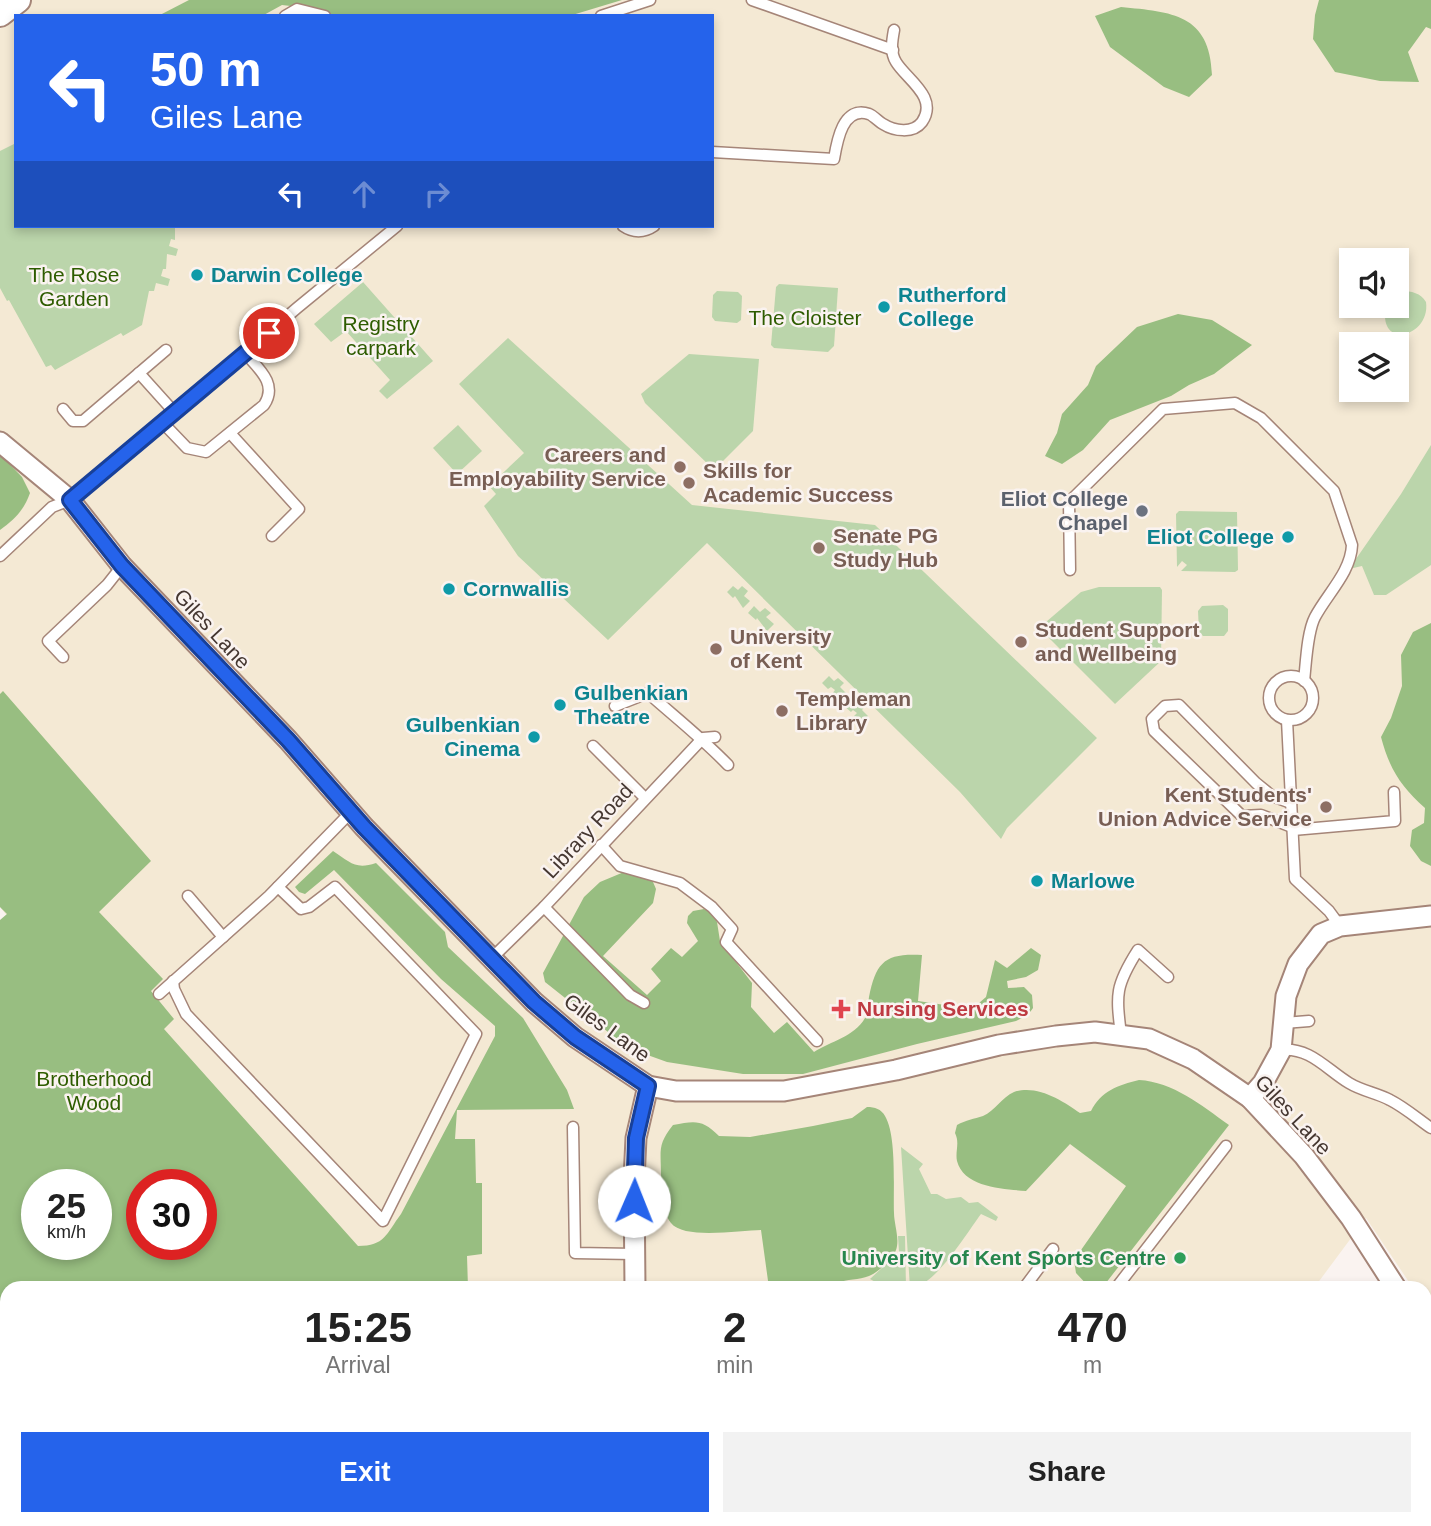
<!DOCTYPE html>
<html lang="en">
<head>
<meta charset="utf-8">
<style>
  body { margin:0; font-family:Arial,sans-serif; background:#f2f2f2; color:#222; height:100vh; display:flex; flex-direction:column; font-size:26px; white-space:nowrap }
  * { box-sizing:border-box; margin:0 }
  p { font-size:23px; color:#767676 }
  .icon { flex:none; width:38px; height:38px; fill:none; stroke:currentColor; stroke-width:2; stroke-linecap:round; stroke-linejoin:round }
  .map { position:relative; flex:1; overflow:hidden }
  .drawer { position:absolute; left:0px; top:1281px; width:1432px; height:245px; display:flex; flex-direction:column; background:#fff; border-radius:21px 21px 0 0; box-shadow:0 4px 10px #0003 }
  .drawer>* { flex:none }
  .top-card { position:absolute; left:14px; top:14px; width:700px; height:214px; border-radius:0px; box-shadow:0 4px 10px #0003; background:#2563eb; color:#fff; overflow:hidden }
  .fabs { position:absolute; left:1339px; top:248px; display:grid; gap:14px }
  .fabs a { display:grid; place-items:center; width:70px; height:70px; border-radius:0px; background:#fff; box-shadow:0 4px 10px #0003; font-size:35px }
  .speed { position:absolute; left:21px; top:1169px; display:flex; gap:14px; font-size:35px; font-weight:700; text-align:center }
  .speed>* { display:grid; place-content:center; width:91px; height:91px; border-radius:50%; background:#fff; box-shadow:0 4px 10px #0003; line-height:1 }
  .speed small { font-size:18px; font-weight:400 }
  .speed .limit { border:10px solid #d22; background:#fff; color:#111 }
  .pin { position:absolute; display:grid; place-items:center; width:60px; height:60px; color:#fff; margin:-30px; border:4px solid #fff; border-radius:50%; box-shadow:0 2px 7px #0007 }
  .me { position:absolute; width:77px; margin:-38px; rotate:1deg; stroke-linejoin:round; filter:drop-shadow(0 0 5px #0008) }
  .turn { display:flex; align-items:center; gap:24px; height:147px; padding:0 21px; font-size:32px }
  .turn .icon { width:91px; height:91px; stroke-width:2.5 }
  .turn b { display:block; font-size:49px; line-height:60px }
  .lanes { display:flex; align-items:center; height:66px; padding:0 21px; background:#0003; justify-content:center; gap:35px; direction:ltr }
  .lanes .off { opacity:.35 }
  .eta { display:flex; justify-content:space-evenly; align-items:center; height:119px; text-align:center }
  .eta b { font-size:42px; font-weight:700; line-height:49px }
  .cta { display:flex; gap:14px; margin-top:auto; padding:14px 21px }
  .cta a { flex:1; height:80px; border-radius:0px; background:#2563eb; color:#fff; font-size:28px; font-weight:700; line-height:80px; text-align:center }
  .cta a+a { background:#f2f2f2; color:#222 }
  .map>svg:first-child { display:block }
</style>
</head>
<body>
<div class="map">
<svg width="1431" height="1526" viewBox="0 0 1431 1526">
  <rect width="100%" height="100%" fill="#faf3f0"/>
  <g fill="#f4e9d4" fill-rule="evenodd">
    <path d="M30,0H1431V1315L1425,1306L1424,1288H1413L1366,1218L1314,1288H301L0,907V29ZM16,16H712V226H16ZM1351,261H1396V306H1351ZM1351,345H1396V390H1351Z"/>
    <polygon points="371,1519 1130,1519 1124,1526 373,1526"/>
  </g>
  <g fill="#bbd5ab">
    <polygon points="16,143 16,226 175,226 175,240 171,239 169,246 178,249 176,256 167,254 166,269 163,269 161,276 170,279 168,286 156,283 154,291 149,291 142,325 123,336 121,333 55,370 51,365 46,367 9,300 7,301 0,288 0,151"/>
    <polygon points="363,282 433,361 387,399 379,391 390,380 346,331 331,342 314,324"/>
    <polygon points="779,284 838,288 834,346 828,352 774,348 771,345 776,287"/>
    <polygon points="717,291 738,292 742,296 741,320 737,323 715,321 712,317 713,295"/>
    <path d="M1402,291C1411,291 1421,293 1426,302C1431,337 1377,351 1386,306H1396L1397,294Z"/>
    <polygon points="508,338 692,505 875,525 1097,738 1007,828 1001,839 960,792 707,543 608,640 518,556 484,506 496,494 489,486 524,453 459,384"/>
    <polygon points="689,354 759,359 753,431 714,470 645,403 641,394"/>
    <polygon points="458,425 482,451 457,474 433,448"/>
    <polygon points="1431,445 1431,565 1386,595 1374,595 1362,566 1349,569 1401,494"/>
    <polygon points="1179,511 1237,512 1238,570 1235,572 1181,571 1187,565 1182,561 1177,567 1176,514"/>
    <polygon points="733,586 738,590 742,586 748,591 744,596 750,601 743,608 735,596 733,598 727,592"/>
    <polygon points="1099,587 1160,587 1162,590 1161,661 1115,704 1039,628 1081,592"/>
    <polygon points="1223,605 1228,609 1228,631 1224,636 1203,636 1199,632 1198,611 1202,606"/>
    <polygon points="754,606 760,612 765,608 771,613 766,617 774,624 767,631 757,618 756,620 748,613"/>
    <polygon points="829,676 834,681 838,678 844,683 840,687 847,694 840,701 832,694 835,690 831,687 828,689 822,683"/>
    <polygon points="850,698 856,703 861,699 867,704 862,710 868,716 861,723 854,716 857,713 853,710 851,712 844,706"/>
    <path d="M901,1147L923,1164L919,1169L931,1194H937L946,1199L961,1197L969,1203L978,1202L998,1217L996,1221L981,1214C966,1234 934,1288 910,1288Z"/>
    <polygon points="898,1236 905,1236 906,1288 879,1288 879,1284 870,1279 899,1252"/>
  </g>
  <g fill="#98be81" fill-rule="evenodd">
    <polygon points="189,0 622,0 569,16 334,16 325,10 282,5 262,16 158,16"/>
    <polygon points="1319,0 1431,0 1431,29 1426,27 1408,52 1419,82 1380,81 1335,72 1313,39 1315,15"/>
    <path d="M1121,7C1172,12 1210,14 1212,75L1189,97L1164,87L1110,47L1095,16Z"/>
    <polygon points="1178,314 1212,320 1252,345 1214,374 1189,385 1171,396 1110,420 1083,450 1062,464 1045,456 1057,433 1062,414 1088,385 1096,366 1137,327"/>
    <path d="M0,454L22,477L30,493C24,510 15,519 0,530Z"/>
    <path d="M1431,623V866L1421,861L1410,846L1412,830L1424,823L1425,808C1401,787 1389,768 1381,737L1391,718L1402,686L1401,655L1413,632Z"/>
    <path d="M3,691L151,861L99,912L163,979L151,991L174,1019L164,1029L358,1246C385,1246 386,1234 401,1214L495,1036V1026L441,979L334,870L305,894L299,892L295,887L333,851C350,862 355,870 376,863L445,932L448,947L523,1018L567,1090L574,1109L457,1110L455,1139H475L476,1183H482V1254L467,1256L468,1288H7V1519H610V1526H0V920L7,914L0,907V694ZM37,1185H96V1244H37ZM142,1185H201V1244H142Z"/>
    <path d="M624,872L646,877L653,882L656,889L653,903L603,956L647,995L661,981L651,969L671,948L682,957L698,941L687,923L688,916L693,911L704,909L712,913L717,922L720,941L752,983L751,1007L774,1033L787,1022L814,1052C831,1041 854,1037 865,1018C868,1012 868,1003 869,997C876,962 885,953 922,955L918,1001L972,1009L986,997L995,960L1007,968L1031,948L1041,955L1038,970L1026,977L1007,981L1008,988L1024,987L1032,995L1033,1008L1028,1015L1016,1021L917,1044L803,1074H743L667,1062L642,1053L613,1036L545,982L543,973L584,897L600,882Z"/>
    <path d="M1139,1080C1173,1082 1201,1105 1229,1125L1102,1288H1090L1076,1273L1074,1260L1126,1186L1070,1144L1026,1191C1004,1189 964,1188 957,1161C955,1151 960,1143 955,1133L957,1125C966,1120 974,1119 983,1116C995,1111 1002,1097 1014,1092C1037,1084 1063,1101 1080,1113L1091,1111C1101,1091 1118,1085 1139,1080Z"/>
    <path d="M867,1107C875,1107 881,1109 885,1116C897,1136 893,1189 894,1213C894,1224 900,1239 896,1250C893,1259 877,1273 869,1276C859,1280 847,1279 837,1283V1288H769L761,1230C741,1230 684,1240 671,1223C661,1210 662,1191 661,1176C661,1151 657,1145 673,1125C695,1121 702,1119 719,1136L750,1137L813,1126L852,1118Z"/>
    <polygon points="916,1519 1033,1525 1034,1526 916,1526"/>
  </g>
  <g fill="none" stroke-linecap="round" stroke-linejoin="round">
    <polyline stroke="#60a2a5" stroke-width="5" points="67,1526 75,1519"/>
    <g stroke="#a58578" stroke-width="13">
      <g id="service">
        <polyline points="752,0 893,50"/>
        <polyline points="285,16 297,9 325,16"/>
        <polyline points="601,16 650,0"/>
        <path d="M712,152L834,159C837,141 843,105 869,114C874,116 879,122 883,124C894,131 913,134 922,122C939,97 906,79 896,62C890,52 892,41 894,30"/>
        <path d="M623,226C633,233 644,233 654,226"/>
        <polyline points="139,373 175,413"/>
        <polyline points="63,409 73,421 83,421 166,350"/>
        <path d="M163,423L187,448L206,452L264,405C278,384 259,369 245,353"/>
        <polyline points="230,433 299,509 272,536"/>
        <polyline points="0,556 52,507 70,500 87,488 297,308 397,226"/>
        <path d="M1070,570L1069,502L1163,409L1235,403L1261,418L1334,491L1352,545C1351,572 1327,594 1315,617C1307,632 1306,664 1304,681"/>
        <polyline points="63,657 48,641 107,585 122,566"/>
        <circle cx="1291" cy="698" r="22"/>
        <path d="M615,706L648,693C675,717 703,739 728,765"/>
        <polyline points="1287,720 1295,879 1329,911 1340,926"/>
        <polyline points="593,746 645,798"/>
        <polyline points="1291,803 1272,796 1256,783 1179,705 1165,706 1152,719 1154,731 1242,816 1261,815 1292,827"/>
        <polyline points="1293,830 1395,821 1394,792"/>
        <polyline points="601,845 620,866 680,883 712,907 732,929 726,942 817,1041"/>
        <polyline points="188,896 223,937"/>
        <polyline points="544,907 630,995 644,1003"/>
        <polyline points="492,958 544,907 703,738 715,737"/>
        <polyline points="173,981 174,989 186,1014 383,1221 476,1034 335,887 309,907 301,909 278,887"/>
        <polyline points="159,994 269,896 351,812"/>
        <polyline points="1284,1023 1309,1021"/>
        <path d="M1121,1035C1116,994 1115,986 1138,950L1168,977"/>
        <path d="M1281,1050C1310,1047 1326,1069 1349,1083C1362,1091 1377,1093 1390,1100C1404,1107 1418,1119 1431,1128"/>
        <polyline points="573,1127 575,1253 634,1254"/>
        <polyline points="1024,1288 1053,1249"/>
        <polyline points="1116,1288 1226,1146"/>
        <polyline points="764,1519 765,1526"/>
      </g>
    </g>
    <g stroke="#a58578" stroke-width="23">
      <g id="minor">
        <polyline points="0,442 70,500 122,566 288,740 364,827 534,1002 575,1037 648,1086 676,1091 784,1091 896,1070 999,1045 1056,1036 1095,1032 1149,1039 1193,1059 1250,1098 1304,1156 1351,1218 1396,1288"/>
        <polyline points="1250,1098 1263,1083 1281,1050 1286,996 1298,964 1321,934 1340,926 1431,916"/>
        <polyline points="635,1288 634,1180 636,1138 648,1086"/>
        <polyline points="1424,1333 1431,1343"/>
        <polyline points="1424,1507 1431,1513"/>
        <polyline points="642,1519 642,1526"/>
      </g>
    </g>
    <g stroke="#a58578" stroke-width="28">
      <polyline id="tertiary" points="0,14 18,0"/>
    </g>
    <use href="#service" stroke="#fff" stroke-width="10"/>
    <use href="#minor" stroke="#fff" stroke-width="19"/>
    <use href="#tertiary" stroke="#fff" stroke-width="24"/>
  </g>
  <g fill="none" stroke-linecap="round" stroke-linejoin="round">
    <g stroke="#184099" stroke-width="18">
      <polyline id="route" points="269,333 70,500 122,566 288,740 364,827 534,1002 575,1037 648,1086 636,1138 634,1201"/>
    </g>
    <use href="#route" stroke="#2563eb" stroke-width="12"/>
  </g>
  <g fill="#0f9aa8" stroke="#faf3f0" stroke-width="2.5">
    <circle cx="197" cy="275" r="7"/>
    <circle cx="884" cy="307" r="7"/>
    <circle cx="1288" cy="537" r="7"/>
    <circle cx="449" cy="589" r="7"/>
    <circle cx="560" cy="705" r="7"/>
    <circle cx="534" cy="737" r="7"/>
    <circle cx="1037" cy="881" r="7"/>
  </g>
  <g fill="#8d6e63" stroke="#faf3f0" stroke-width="2.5">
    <circle cx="680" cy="467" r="7"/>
    <circle cx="689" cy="483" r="7"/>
    <circle cx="819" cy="548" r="7"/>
    <circle cx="1021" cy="642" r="7"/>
    <circle cx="716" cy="649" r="7"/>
    <circle cx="782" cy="711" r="7"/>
    <circle cx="1326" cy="807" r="7"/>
  </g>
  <circle fill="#6b7280" stroke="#faf3f0" stroke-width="2.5" cx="1142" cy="511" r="7"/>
  <path fill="#e0444e" stroke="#faf3f0" stroke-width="2.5" d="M837.5 998.5h7v7h7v7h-7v7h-7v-7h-7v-7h7z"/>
  <circle fill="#2e9e5b" stroke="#faf3f0" stroke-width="2.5" cx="1180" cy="1258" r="7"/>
  <g text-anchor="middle" stroke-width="5" stroke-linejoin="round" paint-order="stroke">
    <g font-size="21" fill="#2e5c00" stroke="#faf3f0">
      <text x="74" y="282">The Rose<tspan x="74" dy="24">Garden</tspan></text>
      <text x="805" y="325">The Cloister</text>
      <text x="381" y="331">Registry<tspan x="381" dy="24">carpark</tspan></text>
      <text x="94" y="1086">Brotherhood<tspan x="94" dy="24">Wood</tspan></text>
    </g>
    <g font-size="21" font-weight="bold" fill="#0d838f" stroke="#faf3f0" text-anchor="start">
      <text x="211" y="282">Darwin College</text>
      <text x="898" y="302">Rutherford<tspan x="898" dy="24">College</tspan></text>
      <text x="1274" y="544" text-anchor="end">Eliot College</text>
      <text x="463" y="596">Cornwallis</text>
      <text x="574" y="700">Gulbenkian<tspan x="574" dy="24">Theatre</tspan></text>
      <text x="520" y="732" text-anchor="end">Gulbenkian<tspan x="520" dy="24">Cinema</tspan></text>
      <text x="1051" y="888">Marlowe</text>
    </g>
    <g font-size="21" font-weight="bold" fill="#785e54" stroke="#faf3f0" text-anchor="start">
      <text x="666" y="462" text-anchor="end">Careers and<tspan x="666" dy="24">Employability Service</tspan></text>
      <text x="703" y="478">Skills for<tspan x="703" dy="24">Academic Success</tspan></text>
      <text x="833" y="543">Senate PG<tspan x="833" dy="24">Study Hub</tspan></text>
      <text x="1035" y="637">Student Support<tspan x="1035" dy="24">and Wellbeing</tspan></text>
      <text x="730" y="644">University<tspan x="730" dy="24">of Kent</tspan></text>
      <text x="796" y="706">Templeman<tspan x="796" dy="24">Library</tspan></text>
      <text x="1312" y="802" text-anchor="end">Kent Students'<tspan x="1312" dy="24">Union Advice Service</tspan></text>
    </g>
    <g font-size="21" font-weight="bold" fill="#5b616d" stroke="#faf3f0" text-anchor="end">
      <text x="1128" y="506">Eliot College<tspan x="1128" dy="24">Chapel</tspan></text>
    </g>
    <g font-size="21" fill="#453731" stroke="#faf3f0">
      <text transform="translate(212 629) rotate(47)" y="7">Giles Lane</text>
      <text transform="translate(588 831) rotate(-47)" y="7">Library Road</text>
      <text transform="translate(607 1028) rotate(36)" y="7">Giles Lane</text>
      <text transform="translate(1293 1115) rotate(47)" y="7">Giles Lane</text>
    </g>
    <g font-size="21" font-weight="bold" fill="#be3a42" stroke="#faf3f0" text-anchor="start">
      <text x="857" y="1016">Nursing Services</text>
    </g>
    <g font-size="21" font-weight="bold" fill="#27864d" stroke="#faf3f0" text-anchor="end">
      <text x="1166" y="1265">University of Kent Sports Centre</text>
    </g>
  </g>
</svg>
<div class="fabs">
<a><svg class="icon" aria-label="sound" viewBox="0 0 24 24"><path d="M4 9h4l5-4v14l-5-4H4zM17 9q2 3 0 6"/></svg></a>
<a><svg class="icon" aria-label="layers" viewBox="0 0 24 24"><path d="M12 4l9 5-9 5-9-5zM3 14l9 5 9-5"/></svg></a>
</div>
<div class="speed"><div>25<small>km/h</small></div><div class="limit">30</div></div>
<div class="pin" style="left:269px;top:333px;background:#d93025"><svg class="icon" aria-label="arrive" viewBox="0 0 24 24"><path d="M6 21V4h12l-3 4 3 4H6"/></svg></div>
<svg class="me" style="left:634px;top:1201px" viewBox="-20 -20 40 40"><circle r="19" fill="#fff"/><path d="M0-13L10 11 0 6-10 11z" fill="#2563eb"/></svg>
<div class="top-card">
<div class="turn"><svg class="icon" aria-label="left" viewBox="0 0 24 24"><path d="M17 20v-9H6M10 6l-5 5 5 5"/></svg><div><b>50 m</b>Giles Lane</div></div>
<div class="lanes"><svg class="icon" aria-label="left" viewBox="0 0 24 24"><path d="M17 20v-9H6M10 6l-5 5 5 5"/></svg><svg class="icon off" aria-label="ahead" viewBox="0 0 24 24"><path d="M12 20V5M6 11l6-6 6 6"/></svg><svg class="icon off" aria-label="right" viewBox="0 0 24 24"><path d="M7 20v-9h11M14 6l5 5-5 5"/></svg></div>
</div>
<section class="drawer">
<div class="eta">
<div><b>15:25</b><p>Arrival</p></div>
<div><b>2</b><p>min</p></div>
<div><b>470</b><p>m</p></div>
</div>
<div class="cta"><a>Exit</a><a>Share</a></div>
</section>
</div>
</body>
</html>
